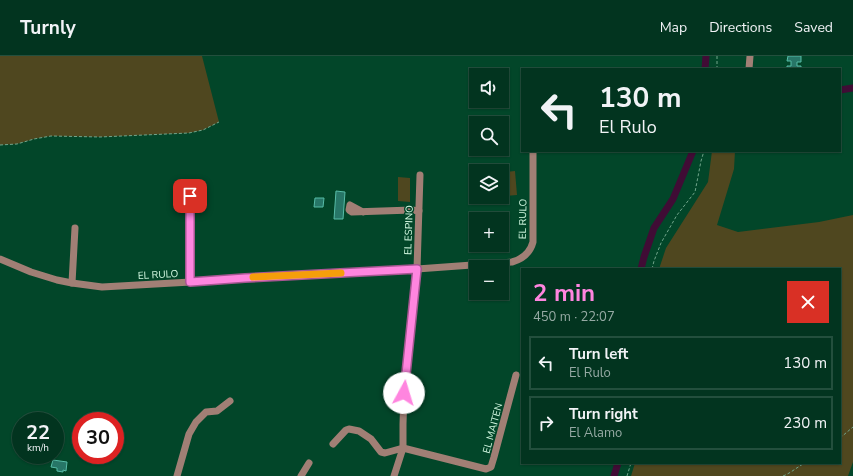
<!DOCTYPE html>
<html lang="en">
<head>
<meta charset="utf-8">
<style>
  body { margin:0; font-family:"Nunito Sans",sans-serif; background:#0c3c28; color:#f1f3f6; height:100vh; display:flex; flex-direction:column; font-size:15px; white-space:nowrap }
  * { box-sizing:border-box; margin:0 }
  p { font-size:13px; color:#96aaa4 }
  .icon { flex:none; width:22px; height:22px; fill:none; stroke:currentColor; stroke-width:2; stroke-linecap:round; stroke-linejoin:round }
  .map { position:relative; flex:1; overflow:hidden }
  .details { position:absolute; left:521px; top:212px; width:320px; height:196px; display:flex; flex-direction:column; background:#02341f; border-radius:0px; box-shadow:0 1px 3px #0004,0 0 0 1px #234f3d }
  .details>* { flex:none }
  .guide { position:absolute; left:521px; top:12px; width:320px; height:84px; border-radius:0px; box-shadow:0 1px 3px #0004,0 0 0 1px #234f3d; background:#02341f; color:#f1f3f6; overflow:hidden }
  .buttons { position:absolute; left:469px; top:12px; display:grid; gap:8px }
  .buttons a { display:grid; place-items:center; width:40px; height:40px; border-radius:0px; background:#02341f; box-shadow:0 1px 3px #0004,0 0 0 1px #234f3d; font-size:20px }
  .speed { position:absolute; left:12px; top:356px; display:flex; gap:8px; font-size:20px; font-weight:700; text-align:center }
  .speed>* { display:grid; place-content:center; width:52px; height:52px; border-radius:50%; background:#02341f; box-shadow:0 1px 3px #0004,0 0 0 1px #234f3d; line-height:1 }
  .speed small { font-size:10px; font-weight:400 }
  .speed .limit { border:6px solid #d22; background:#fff; color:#111 }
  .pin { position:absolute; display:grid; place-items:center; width:34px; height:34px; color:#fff; margin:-17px; border-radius:8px; box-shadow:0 2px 6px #0006 }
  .me { position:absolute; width:44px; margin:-22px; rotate:6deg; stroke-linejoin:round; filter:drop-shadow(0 0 3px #0008) }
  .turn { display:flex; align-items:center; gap:14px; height:84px; padding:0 12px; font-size:18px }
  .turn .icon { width:52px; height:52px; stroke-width:2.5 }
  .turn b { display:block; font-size:28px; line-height:34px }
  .round { display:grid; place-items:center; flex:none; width:42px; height:42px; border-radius:0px; background:#0c3c28 }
  .summary { display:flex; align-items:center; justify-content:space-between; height:68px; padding:0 12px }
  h1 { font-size:24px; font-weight:700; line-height:30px; color:#ff85df }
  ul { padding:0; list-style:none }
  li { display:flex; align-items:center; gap:12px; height:54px; margin:0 8px 6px; padding:0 4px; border:2px solid #234f3d; border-radius:0px }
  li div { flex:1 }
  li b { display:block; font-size:15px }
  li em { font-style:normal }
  header { display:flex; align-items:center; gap:24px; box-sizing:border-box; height:56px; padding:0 20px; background:#02341f; border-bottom:1px solid #234f3d }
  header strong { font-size:19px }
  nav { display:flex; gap:22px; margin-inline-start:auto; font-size:14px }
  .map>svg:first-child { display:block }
</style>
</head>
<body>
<header>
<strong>Turnly</strong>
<nav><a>Map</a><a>Directions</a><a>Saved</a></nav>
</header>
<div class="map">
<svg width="853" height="420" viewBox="0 0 853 420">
  <rect width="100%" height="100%" fill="#024629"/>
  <g fill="#4f471f">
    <polygon points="0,0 202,0 219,66 203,74 189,77 100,81 51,80 34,83 17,88 0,89"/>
    <polygon points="712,95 735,95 734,113 717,169 738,176 819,166 853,159 853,406 848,420 631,420 635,407 840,407 840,213 659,213 666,192 708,126"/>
    <polygon points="515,115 517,139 505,140 504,116"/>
    <polygon points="398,121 410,122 410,146 398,145"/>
  </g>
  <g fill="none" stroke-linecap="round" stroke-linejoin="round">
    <g stroke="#400c35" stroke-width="7">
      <polyline points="705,13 706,0"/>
      <polyline points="840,34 853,32"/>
      <polyline points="641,213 644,201 654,172 673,143 693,95"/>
      <polyline points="614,420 618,407"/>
    </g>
  </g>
  <g fill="#277667" stroke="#57bca7">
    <polygon points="788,0 801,0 801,6 797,6 797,10 801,10 801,13 787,13 787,10 791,10 791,5 787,5"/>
    <polygon points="336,135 345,136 343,163 334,163"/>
    <polygon points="315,142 324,142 323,151 314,151"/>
    <polygon points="53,404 67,406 66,415 63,414 63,416 57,415 57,412 51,411"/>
  </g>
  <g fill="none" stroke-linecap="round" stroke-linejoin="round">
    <g stroke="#71a58b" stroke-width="1" stroke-dasharray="3 2" stroke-linecap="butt">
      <polyline points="717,13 717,0"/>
      <polyline points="0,89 17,88 34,83 51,80 100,81 189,77 203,74 219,66"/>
      <polyline points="652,213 654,205 661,187 677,159 695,136 701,105 704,95"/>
      <polyline points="840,382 853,371"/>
      <polyline points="627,420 631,407"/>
      <path d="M783,420C791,417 797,411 805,407"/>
    </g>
    <g stroke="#a17f75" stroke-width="7">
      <polyline points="749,13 750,0"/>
      <polyline points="190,140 191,226"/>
      <polyline points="363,156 350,149 349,154 352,156 412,154 419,155"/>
      <path d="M0,203L31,216L57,224L72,227L102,231L191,226L245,222L417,213L512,206C523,203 530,197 533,186V96"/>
      <polyline points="72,227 75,172"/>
      <polyline points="333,388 346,374 349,373 359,375 371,383 381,396 385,397 403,392 486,413 491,411 494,401 516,319"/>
      <polyline points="177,420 189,378 196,366 206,356 217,355 230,345"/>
      <polyline points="301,420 309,407"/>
      <polyline points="394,420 403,392 403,368 404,337 417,213 420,119"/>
    </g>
  </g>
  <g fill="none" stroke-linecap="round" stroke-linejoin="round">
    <g stroke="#a65691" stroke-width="10">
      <polyline id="route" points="190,140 190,226 245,222 417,213 404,337"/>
    </g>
    <use href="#route" stroke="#ff85df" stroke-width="7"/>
    <polyline stroke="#f59e0b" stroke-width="7" points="253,221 341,217"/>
  </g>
  <g text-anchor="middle" stroke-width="3" stroke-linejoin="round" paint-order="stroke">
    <g font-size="10" fill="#d6fbe4" stroke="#024629">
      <text transform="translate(522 163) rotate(-89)" y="4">EL RULO</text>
      <text transform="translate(408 174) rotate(-88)" y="4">EL ESPINO</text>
      <text transform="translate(158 218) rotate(-3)" y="4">EL RULO</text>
      <text transform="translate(492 372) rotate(-75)" y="4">EL MAITEN</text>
    </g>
  </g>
</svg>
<div class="buttons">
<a><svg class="icon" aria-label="sound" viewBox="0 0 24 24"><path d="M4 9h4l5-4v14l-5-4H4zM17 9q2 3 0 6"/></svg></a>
<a><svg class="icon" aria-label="search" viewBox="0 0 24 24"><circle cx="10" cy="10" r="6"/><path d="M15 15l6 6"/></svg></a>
<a><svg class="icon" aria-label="layers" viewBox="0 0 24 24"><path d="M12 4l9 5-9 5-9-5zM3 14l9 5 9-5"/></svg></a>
<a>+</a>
<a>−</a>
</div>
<div class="speed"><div>22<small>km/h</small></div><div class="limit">30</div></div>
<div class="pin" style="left:190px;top:140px;background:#d93025"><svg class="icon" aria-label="arrive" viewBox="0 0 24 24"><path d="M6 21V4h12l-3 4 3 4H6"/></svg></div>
<svg class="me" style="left:404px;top:337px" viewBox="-20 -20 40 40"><circle r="19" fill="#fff"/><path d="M0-13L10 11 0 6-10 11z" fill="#ff85df"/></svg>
<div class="guide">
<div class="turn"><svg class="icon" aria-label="left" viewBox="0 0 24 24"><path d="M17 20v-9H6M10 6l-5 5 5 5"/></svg><div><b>130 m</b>El Rulo</div></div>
</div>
<section class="details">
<div class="summary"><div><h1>2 min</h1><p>450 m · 22:07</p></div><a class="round" style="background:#d93025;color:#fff"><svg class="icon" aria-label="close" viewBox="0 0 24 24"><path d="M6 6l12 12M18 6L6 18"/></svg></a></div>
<ul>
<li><svg class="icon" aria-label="left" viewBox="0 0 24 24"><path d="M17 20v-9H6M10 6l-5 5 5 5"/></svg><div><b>Turn left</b><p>El Rulo</p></div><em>130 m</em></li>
<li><svg class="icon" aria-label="right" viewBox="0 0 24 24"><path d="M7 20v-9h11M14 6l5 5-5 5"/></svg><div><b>Turn right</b><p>El Alamo</p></div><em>230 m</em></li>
</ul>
</section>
</div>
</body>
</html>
